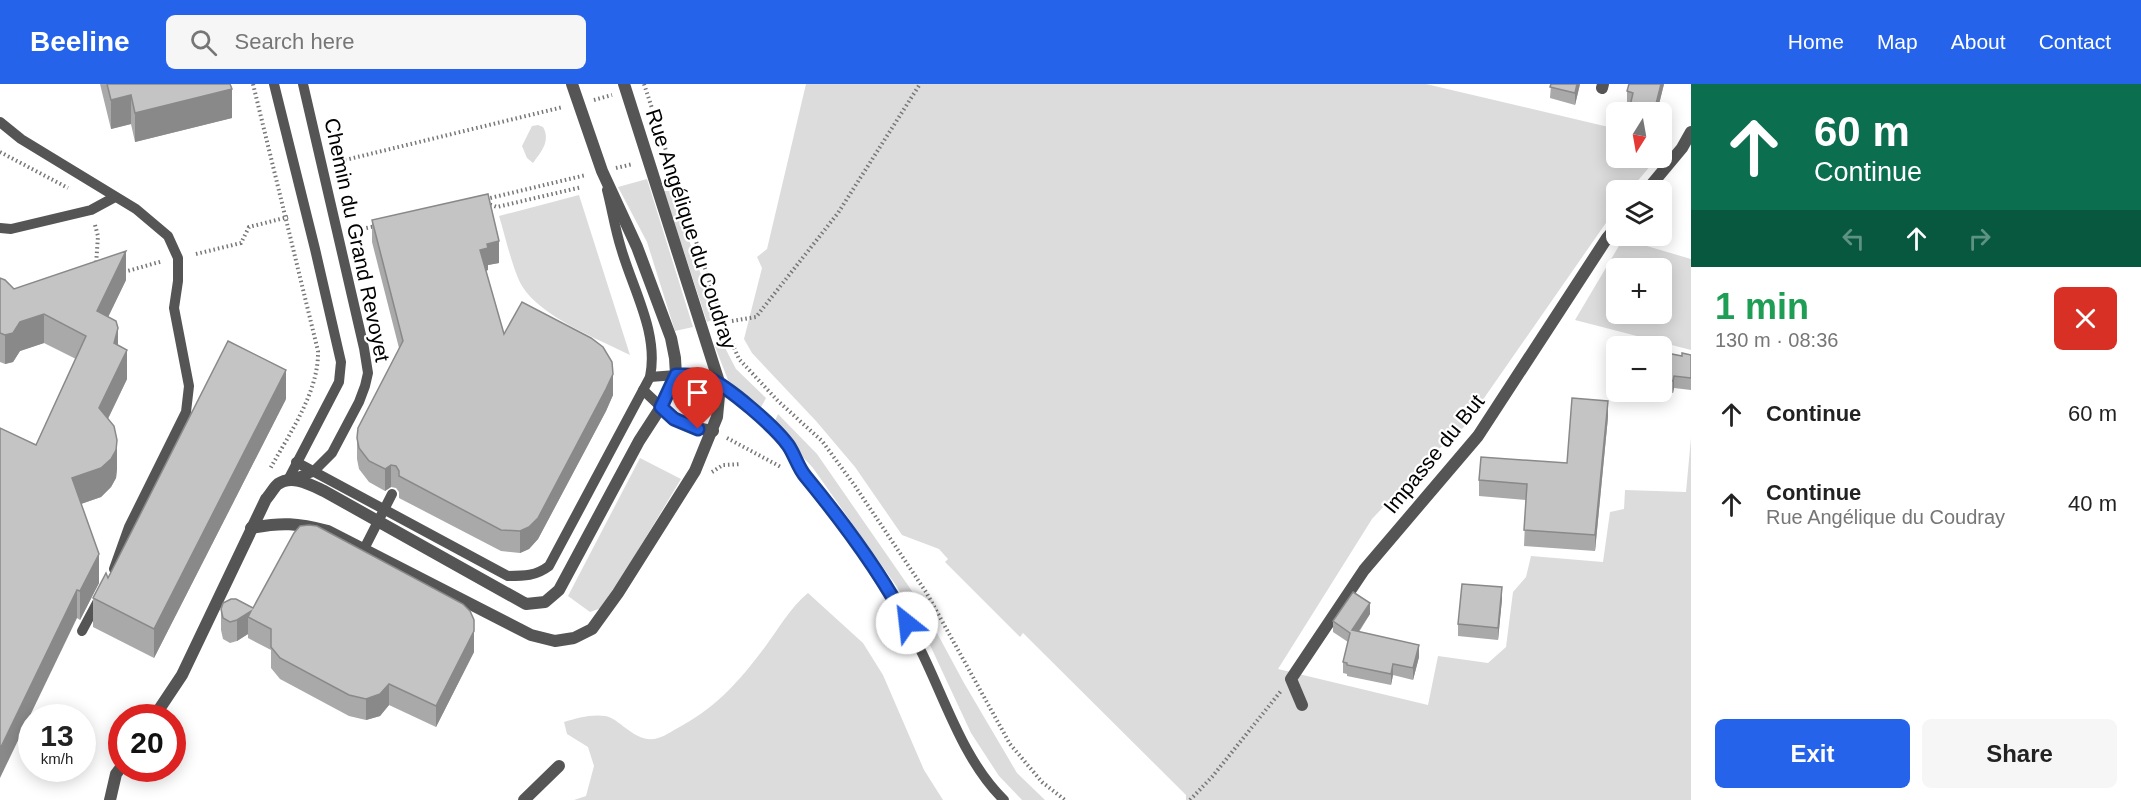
<!DOCTYPE html>
<html lang="en">
<head>
<meta charset="utf-8">
<style>
  body { margin:0; font-family:Arial,sans-serif; background:#f6f6f6; color:#222; height:100vh; display:flex; flex-direction:column; font-size:22px; white-space:nowrap }
  * { box-sizing:border-box; margin:0 }
  p { font-size:20px; color:#767676 }
  .icon { flex:none; width:33px; height:33px; fill:none; stroke:currentColor; stroke-width:2; stroke-linecap:round; stroke-linejoin:round }
  .map { position:relative; flex:1; overflow:hidden }
  .panel { display:flex; flex-direction:column; background:#fff; width:450px }
  .panel>* { flex:none }
  .banner { background:#0b6e4f; color:#fff; overflow:hidden }
  .needle { width:39px; rotate:191deg }
  .buttons { position:absolute; left:1606px; top:18px; display:grid; gap:12px }
  .buttons a { display:grid; place-items:center; width:66px; height:66px; border-radius:9px; background:#fff; box-shadow:0 3px 15px #0003; font-size:30px }
  .speed { position:absolute; left:18px; top:620px; display:flex; gap:12px; font-size:30px; font-weight:700; text-align:center }
  .speed>* { display:grid; place-content:center; width:78px; height:78px; border-radius:50%; background:#fff; box-shadow:0 3px 15px #0003; line-height:1 }
  .speed small { font-size:15px; font-weight:400 }
  .speed .limit { border:9px solid #d22; background:#fff; color:#111 }
  .pin { position:absolute; display:grid; place-items:center; width:51px; height:51px; color:#fff; margin:-62px -26px; border-radius:50% 50% 50% 0; rotate:-45deg; box-shadow:0 0 6px #0007 }
  .pin .icon { rotate:45deg }
  .me { position:absolute; width:66px; margin:-33px; rotate:331deg; stroke-linejoin:round; filter:drop-shadow(0 0 4px #0008) }
  .turn { display:flex; align-items:center; gap:21px; height:126px; padding:0 24px; font-size:27px }
  .turn .icon { width:78px; height:78px; stroke-width:2.5 }
  .turn b { display:block; font-size:42px; line-height:51px }
  .lanes { display:flex; align-items:center; height:57px; padding:0 24px; background:#0003; justify-content:center; gap:30px; direction:ltr }
  .lanes .off { opacity:.35 }
  .round { display:grid; place-items:center; flex:none; width:63px; height:63px; border-radius:9px; background:#f6f6f6 }
  .head { display:flex; align-items:center; justify-content:space-between; height:102px; padding:0 24px }
  h1 { font-size:36px; font-weight:700; line-height:45px; color:#1e9e55 }
  .primary-button { display:flex; gap:12px; margin-top:auto; padding:12px 24px }
  .primary-button a { flex:1; height:69px; border-radius:9px; background:#2563eb; color:#fff; font-size:24px; font-weight:700; line-height:69px; text-align:center }
  .primary-button a+a { background:#f6f6f6; color:#222 }
  ul { padding:0; list-style:none }
  li { display:flex; align-items:center; gap:18px; height:90px; padding:0 24px }
  li div { flex:1 }
  li b { display:block; font-size:22px }
  li em { font-style:normal }
  header { display:flex; align-items:center; gap:36px; box-sizing:border-box; height:84px; padding:0 30px; background:#2563eb; color:#fff }
  header strong { font-size:28px }
  nav { display:flex; gap:33px; margin-inline-start:auto; font-size:21px }
  .search { width:420px; height:54px; background:#f6f6f6; display:flex; align-items:center; gap:15px; box-sizing:border-box; padding:0 21px; border-radius:9px; color:#767676; font-size:22px }
  main { display:flex; flex:1; min-height:0 }
  .map>svg:first-child { display:block }
</style>
</head>
<body>
<header>
<strong>Beeline</strong>
<div class="search"><svg class="icon" aria-label="search" viewBox="0 0 24 24"><circle cx="10" cy="10" r="6"/><path d="M15 15l6 6"/></svg>Search here</div>
<nav><a>Home</a><a>Map</a><a>About</a><a>Contact</a></nav>
</header>
<main>
<div class="map">
<svg width="1691" height="716" viewBox="0 0 1691 716">
  <rect width="100%" height="100%" fill="#fff"/>
  <g fill="#dcdcdc" fill-rule="evenodd">
    <polygon points="806,0 1426,0 1617,45 1617,74 1657,74 1630,106 1617,106 1617,123 1464,343 1431,372 1372,435 1278,585 1428,621 1438,572 1488,579 1506,563 1513,508 1526,493 1531,472 1603,478 1610,428 1624,425 1625,406 1686,408 1691,354 1691,716 1186,716 1186,711 1023,549 1020,553 945,478 948,475 939,465 902,451 855,383 816,337 752,269 744,255 762,184 757,173 767,165"/>
    <path d="M538,41L543,43C551,57 541,68 533,79L527,74L522,62L532,42Z"/>
    <polygon points="647,95 693,243 675,247 647,158 618,103"/>
    <polygon points="664,107 672,107 716,234 707,238"/>
    <path d="M579,111L630,271C598,255 541,233 522,202C513,187 505,151 499,132Z"/>
    <path d="M1623,155L1691,175V266L1575,236ZM1617,184H1662V230H1617Z"/>
    <polygon points="722,258 736,285 766,314 759,327 728,296 714,260"/>
    <polygon points="778,330 817,370 923,523 964,599 1017,689 1045,716 1022,716 999,692 971,649 923,546 897,503 813,384 773,341"/>
    <polygon points="640,374 681,395 604,523 590,528 568,512"/>
    <path d="M808,509L863,559L883,591L924,686L943,716H574L586,712L594,682L588,663L567,650L564,638C577,634 591,630 605,632C620,634 636,661 658,654C666,652 675,645 683,641C719,621 741,595 765,563C779,544 790,524 808,509Z"/>
  </g>
  <g fill="none" stroke-linecap="round" stroke-linejoin="round">
    <g stroke="#777" stroke-width="4" stroke-dasharray="1.5 3" stroke-linecap="butt">
      <path d="M253,0L318,267C319,308 289,350 270,385"/>
      <polyline points="644,0 723,239 739,275 778,317 822,357 855,402 926,508 1010,660 1042,698 1065,716"/>
      <polyline points="594,16 612,11"/>
      <polyline points="0,68 68,104"/>
      <polyline points="345,76 563,23"/>
      <polyline points="616,84 633,80"/>
      <polyline points="486,115 586,91"/>
      <polyline points="486,119 497,123 582,103"/>
      <polyline points="345,120 356,118"/>
      <polyline points="95,141 98,152 96,181"/>
      <polyline points="362,145 376,142"/>
      <polyline points="196,170 241,159 249,143 288,133"/>
      <polyline points="124,188 163,177"/>
      <polyline points="732,237 756,233 838,129 920,0"/>
      <polyline points="727,354 781,383"/>
      <polyline points="712,388 723,381 741,380"/>
      <polyline points="112,668 122,654"/>
      <polyline points="1190,716 1212,693 1281,607"/>
    </g>
    <g stroke="#555" stroke-width="10">
      <polyline points="274,0 315,165 341,278 339,298 288,396"/>
      <polyline points="0,38 21,55 136,125 168,152 178,174 178,197 174,224 189,302 186,328 129,443 114,485"/>
      <polyline points="0,144 11,145 91,126 115,113"/>
      <polyline points="650,293 676,291"/>
      <path d="M720,301C741,316 775,342 789,362C795,371 798,381 803,390C810,402 822,411 830,422C863,470 896,517 922,569C946,618 964,677 1004,716"/>
      <polyline points="643,306 661,323"/>
      <path d="M296,378L508,492C524,492 536,492 549,482L650,293C659,249 633,206 621,164C615,145 612,125 607,106"/>
      <polyline points="288,396 313,388 332,369 359,318 365,302 368,289 364,264 303,0"/>
      <polyline points="364,465 392,410"/>
      <polyline points="82,547 99,515"/>
    </g>
    <g stroke="#555" stroke-width="12">
      <polyline points="1602,4 1603,0"/>
      <polyline points="1647,106 1682,64 1691,48"/>
      <polyline points="1302,621 1291,595 1364,486 1478,352 1607,154 1617,142"/>
      <polyline points="524,716 559,682"/>
    </g>
    <g stroke="#555" stroke-width="12">
      <polyline points="676,291 706,293 720,301"/>
      <path d="M661,323C677,338 692,344 713,347"/>
      <path d="M251,444C282,438 297,439 328,447L531,551L555,557L574,554L592,545L618,509L695,387L717,333L720,301L624,0"/>
      <path d="M154,633L182,591L266,415C270,411 274,403 278,400C292,390 311,401 324,407L526,520L545,518L559,506L639,357L661,323L676,291L675,274L671,254L637,163L602,87L572,0"/>
      <polyline points="110,716 116,690 122,682"/>
    </g>
  </g>
  <g fill="#a9a9a9">
    <polygon points="100,0 230,0 232,34 135,58 131,40 111,45"/>
    <polygon points="1551,0 1580,0 1575,21 1550,14"/>
    <polygon points="1629,0 1664,0 1657,28 1630,28 1631,20 1627,19 1627,7"/>
    <polygon points="372,136 499,179 488,181 488,186 486,187 504,250 613,311 606,327 538,455 529,465 520,469 501,467 399,414 399,408 396,404 391,403 385,407 369,398 359,385 357,375 357,354 399,264 372,158"/>
    <polygon points="0,194 14,205 126,196 108,233 118,261 127,295 108,335 117,385 116,394 111,403 101,413 81,420 99,499 80,536 77,534 36,361 76,275 44,259 20,267 13,278 5,280 0,278"/>
    <polygon points="1662,268 1682,272 1691,271 1691,306 1674,304 1673,309 1659,308 1662,308"/>
    <polygon points="286,315 154,574 93,543 93,514 108,494"/>
    <polygon points="1608,333 1595,467 1524,462 1526,416 1479,412 1479,396 1567,379"/>
    <polygon points="1502,515 1498,556 1458,552 1458,540"/>
    <polygon points="253,524 474,558 474,568 436,643 389,621 380,632 366,636 349,632 280,595 271,584 271,566 248,554 248,550 237,557 230,559 223,555 221,546 221,525"/>
    <polygon points="1370,530 1359,548 1419,573 1413,596 1393,591 1391,601 1347,592 1347,590 1343,589 1343,578 1348,558 1333,548 1333,537"/>
  </g>
  <g fill="#898989">
    <polygon points="1577,0 1580,0 1575,21 1575,9"/>
    <polygon points="1661,0 1664,0 1657,28 1654,28"/>
    <polygon points="232,5 232,34 135,58 135,29"/>
    <polygon points="131,11 131,40 111,45 111,16"/>
    <polygon points="499,157 499,179 488,181 488,186 480,188 480,166 487,160"/>
    <polygon points="126,167 126,196 97,256 97,227"/>
    <polygon points="44,230 44,259 20,267 13,278 5,280 5,251 20,238"/>
    <polygon points="118,244 118,272 114,259"/>
    <polygon points="127,266 127,295 99,353 99,324"/>
    <polygon points="286,286 286,315 154,574 154,545"/>
    <polygon points="613,290 613,311 606,327 538,455 529,465 520,469 520,447"/>
    <polygon points="1674,292 1674,304 1673,309 1673,297"/>
    <polygon points="1608,317 1608,333 1595,467 1595,451"/>
    <polygon points="117,356 117,385 116,394 111,403 101,413 72,423 72,394"/>
    <polygon points="391,381 391,403 385,407 385,385"/>
    <polygon points="99,470 99,499 80,536 80,507"/>
    <polygon points="1502,503 1502,515 1498,556 1498,544"/>
    <polygon points="77,506 77,534 0,694 0,665"/>
    <polygon points="1370,519 1370,530 1352,557 1352,546"/>
    <polygon points="251,527 248,533 248,550 237,557 237,536"/>
    <polygon points="474,536 474,568 436,643 436,622"/>
    <polygon points="1419,561 1419,573 1413,596 1413,584"/>
    <polygon points="1393,580 1393,591 1391,601 1391,590"/>
    <polygon points="389,600 389,621 380,632 366,636 366,615"/>
  </g>
  <g fill="#c4c4c4" stroke="#898989" stroke-width="1.5">
    <polygon points="107,0 230,0 232,5 135,29 131,11 111,16"/>
    <polygon points="1551,0 1577,0 1575,9 1550,3"/>
    <polygon points="1629,0 1661,0 1654,28 1630,22 1633,9 1627,7"/>
    <polygon points="488,110 499,157 487,160 488,164 480,166 504,250 522,218 591,254 603,263 612,278 613,290 606,305 538,434 529,443 520,447 501,446 399,392 399,387 396,382 391,381 385,385 369,377 359,364 357,354 358,344 403,257 372,136"/>
    <polygon points="126,167 97,227 116,237 118,244 114,259 127,266 99,324 114,342 117,356 116,366 111,375 101,384 72,394 99,470 80,507 77,506 0,665 0,344 36,361 86,252 44,230 20,238 13,249 5,251 0,249 0,194 5,196 14,205"/>
    <polygon points="228,257 286,286 154,545 93,514 106,489 108,494"/>
    <polygon points="1662,268 1682,272 1682,269 1691,271 1691,294 1674,292 1673,297 1662,296"/>
    <polygon points="1572,314 1608,317 1595,451 1524,446 1527,400 1479,396 1481,373 1567,379"/>
    <polygon points="309,441 317,442 463,520 470,527 474,536 474,547 436,622 389,600 380,610 366,615 349,611 280,574 271,563 271,545 248,533 251,527 237,536 230,538 223,534 221,525 223,519 231,515 236,515 253,524 294,449 300,442"/>
    <polygon points="1462,500 1502,503 1498,544 1458,540"/>
    <polygon points="1353,508 1370,519 1352,546 1419,561 1413,584 1393,580 1391,590 1347,581 1347,579 1343,578 1350,549 1333,537"/>
  </g>
  <g fill="none" stroke-linecap="round" stroke-linejoin="round">
    <g stroke="#184099" stroke-width="15">
      <path id="route" d="M698,345L674,335L661,323L676,291C687,291 698,290 708,294C729,303 775,343 788,361C795,371 798,384 806,393C843,438 880,487 907,539"/>
    </g>
    <use href="#route" stroke="#2563eb" stroke-width="10"/>
  </g>
  <g text-anchor="middle" stroke-width="4.5" stroke-linejoin="round" paint-order="stroke">
    <g font-size="21" fill="#000" stroke="#fff">
      <text transform="translate(691 145) rotate(72)" y="7">Rue Angélique du Coudray</text>
      <text transform="translate(357 156) rotate(78)" y="7">Chemin du Grand Revoyet</text>
      <text transform="translate(1434 370) rotate(-51)" y="7">Impasse du But</text>
    </g>
  </g>
</svg>
<div class="buttons">
<a><svg class="needle" viewBox="-14 -14 28 28"><path d="M0-13l5 13h-10z" fill="#e53935"/><path d="M0 13l5-13h-10z" fill="#767676"/></svg></a>
<a><svg class="icon" aria-label="layers" viewBox="0 0 24 24"><path d="M12 4l9 5-9 5-9-5zM3 14l9 5 9-5"/></svg></a>
<a>+</a>
<a>−</a>
</div>
<div class="speed"><div>13<small>km/h</small></div><div class="limit">20</div></div>
<div class="pin" style="left:698px;top:345px;background:#d93025"><svg class="icon" aria-label="arrive" viewBox="0 0 24 24"><path d="M6 21V4h12l-3 4 3 4H6"/></svg></div>
<svg class="me" style="left:907px;top:539px" viewBox="-20 -20 40 40"><circle r="19" fill="#fff"/><path d="M0-13L10 11 0 6-10 11z" fill="#2563eb"/></svg>
</div>
<section class="panel">
<div class="banner">
<div class="turn"><svg class="icon" aria-label="ahead" viewBox="0 0 24 24"><path d="M12 20V5M6 11l6-6 6 6"/></svg><div><b>60 m</b>Continue</div></div>
<div class="lanes"><svg class="icon off" aria-label="left" viewBox="0 0 24 24"><path d="M17 20v-9H6M10 6l-5 5 5 5"/></svg><svg class="icon" aria-label="ahead" viewBox="0 0 24 24"><path d="M12 20V5M6 11l6-6 6 6"/></svg><svg class="icon off" aria-label="right" viewBox="0 0 24 24"><path d="M7 20v-9h11M14 6l5 5-5 5"/></svg></div>
</div>
<div class="head"><div><h1>1 min</h1><p>130 m · 08:36</p></div><a class="round" style="background:#d93025;color:#fff"><svg class="icon" aria-label="close" viewBox="0 0 24 24"><path d="M6 6l12 12M18 6L6 18"/></svg></a></div>
<ul>
<li><svg class="icon" aria-label="ahead" viewBox="0 0 24 24"><path d="M12 20V5M6 11l6-6 6 6"/></svg><div><b>Continue</b></div><em>60 m</em></li>
<li><svg class="icon" aria-label="ahead" viewBox="0 0 24 24"><path d="M12 20V5M6 11l6-6 6 6"/></svg><div><b>Continue</b><p>Rue Angélique du Coudray</p></div><em>40 m</em></li>
</ul>
<div class="primary-button"><a>Exit</a><a>Share</a></div>
</section>
</main>
</body>
</html>
